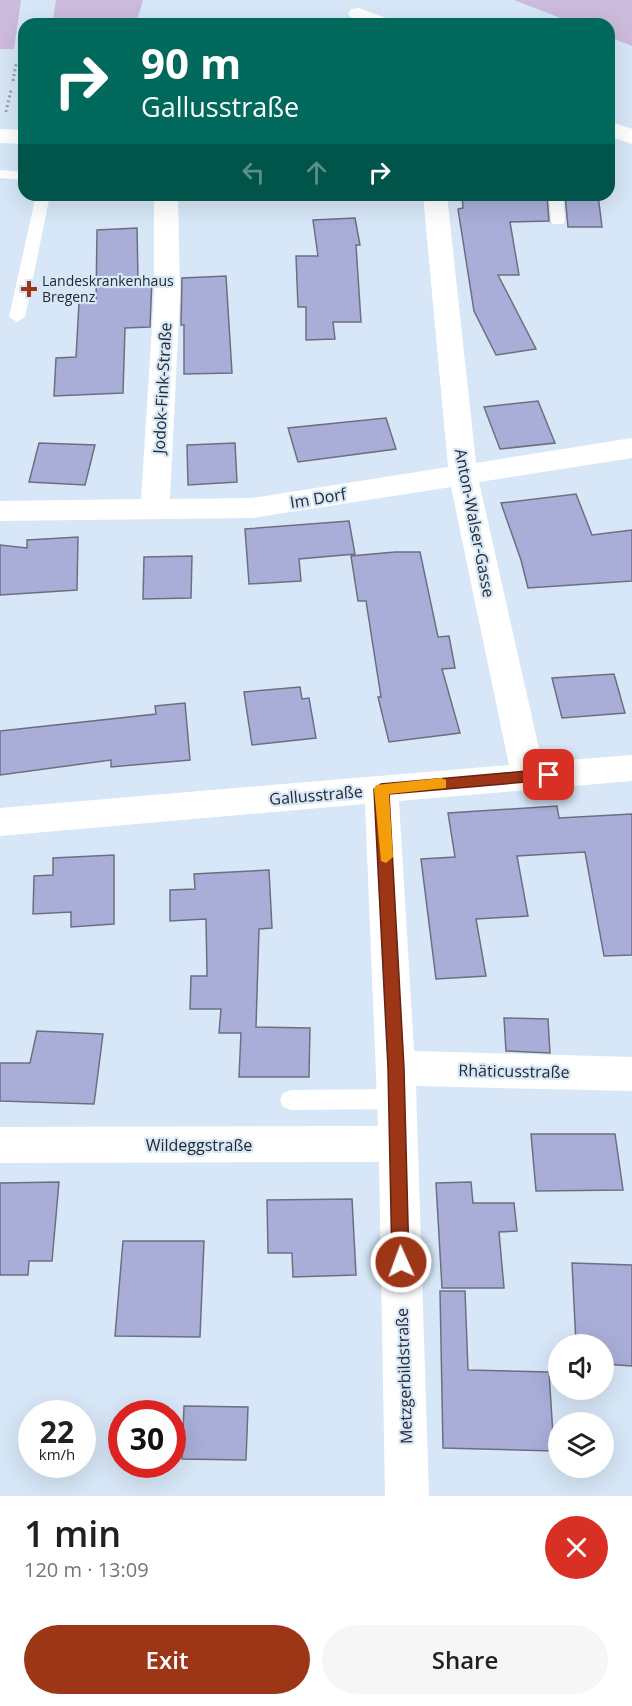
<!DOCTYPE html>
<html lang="en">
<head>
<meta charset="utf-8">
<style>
  body { margin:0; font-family:"Open Sans",sans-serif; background:#f6f6f6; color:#202124; height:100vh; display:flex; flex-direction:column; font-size:22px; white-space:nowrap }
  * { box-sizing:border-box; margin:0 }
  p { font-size:20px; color:#757577 }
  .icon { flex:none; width:33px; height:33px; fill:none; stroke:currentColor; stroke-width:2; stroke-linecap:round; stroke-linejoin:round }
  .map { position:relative; height:1496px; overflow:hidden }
  .details { display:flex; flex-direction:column; background:#fff; flex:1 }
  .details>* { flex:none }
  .guide { position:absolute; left:18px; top:18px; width:597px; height:183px; border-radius:18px; box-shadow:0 6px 24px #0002; background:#00695c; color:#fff; overflow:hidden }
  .tools { position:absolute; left:548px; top:1334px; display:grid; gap:12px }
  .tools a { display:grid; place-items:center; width:66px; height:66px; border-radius:50%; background:#fff; box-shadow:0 6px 24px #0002; font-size:30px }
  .speed { position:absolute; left:18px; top:1400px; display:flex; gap:12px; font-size:30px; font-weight:700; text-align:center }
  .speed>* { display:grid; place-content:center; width:78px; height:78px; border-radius:50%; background:#fff; box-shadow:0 6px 24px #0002; line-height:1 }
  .speed small { font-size:15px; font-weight:400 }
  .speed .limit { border:9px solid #d22; background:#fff; color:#111 }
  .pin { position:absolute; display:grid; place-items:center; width:51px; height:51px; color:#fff; margin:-26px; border-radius:12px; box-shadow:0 3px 9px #0006 }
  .me { position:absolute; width:66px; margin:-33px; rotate:358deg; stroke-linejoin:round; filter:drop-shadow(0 0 4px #0008) }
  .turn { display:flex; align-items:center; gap:21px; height:126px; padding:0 24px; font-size:27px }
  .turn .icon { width:78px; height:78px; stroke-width:2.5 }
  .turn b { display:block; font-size:42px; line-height:51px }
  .lanes { display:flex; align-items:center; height:57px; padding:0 24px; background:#0003; justify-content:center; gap:30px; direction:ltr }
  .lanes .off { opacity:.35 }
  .round { display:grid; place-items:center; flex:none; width:63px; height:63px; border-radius:32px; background:#f6f6f6 }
  .summary { display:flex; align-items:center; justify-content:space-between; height:102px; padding:0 24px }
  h1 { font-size:36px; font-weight:600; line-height:45px }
  .cta { display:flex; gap:12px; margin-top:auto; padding:12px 24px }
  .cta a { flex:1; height:69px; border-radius:36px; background:#9d3616; color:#fff; font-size:24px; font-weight:600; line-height:69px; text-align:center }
  .cta a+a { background:#f6f6f6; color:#202124 }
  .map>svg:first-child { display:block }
</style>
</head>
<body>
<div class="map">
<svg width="632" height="1496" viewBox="0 0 632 1496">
  <rect width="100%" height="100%" fill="#d7e7f7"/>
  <g fill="#ccbbdc">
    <polygon points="0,0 21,0 14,49 0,49"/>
    <polygon points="56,0 143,0 137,20 133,24 69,24 69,20 53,20"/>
    <polygon points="514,0 632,0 632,46 609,37 609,24 576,24"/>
  </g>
  <g fill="#a8aed8" stroke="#6d6f81" stroke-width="1.5">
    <polygon points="462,195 547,196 549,221 510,222 519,275 498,275 536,349 496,355 474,311 458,209 463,208"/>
    <polygon points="565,195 598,195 602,227 568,227"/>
    <polygon points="355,218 360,245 356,245 361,322 333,322 335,339 306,340 306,307 298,307 296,256 318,256 313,220"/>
    <polygon points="137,228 138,279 152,278 150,327 125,328 123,393 54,396 56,358 76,357 79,303 96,302 97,230"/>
    <polygon points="226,276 232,373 184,374 184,325 181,325 182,278"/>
    <polygon points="538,401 555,443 500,449 484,407"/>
    <polygon points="386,418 396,449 298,462 288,428"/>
    <polygon points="39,443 95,445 85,485 29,482"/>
    <polygon points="235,443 237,482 188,485 187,445"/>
    <polygon points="576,494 592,535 632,530 632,581 528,588 521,560 501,503"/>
    <polygon points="349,521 355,554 299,559 301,581 249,584 245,529"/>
    <polygon points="78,537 77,590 0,595 0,545 27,548 27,540"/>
    <polygon points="395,552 420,552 438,637 449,636 455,668 442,669 460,733 389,742 378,697 381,697 366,601 358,601 351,556"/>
    <polygon points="192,556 191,598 143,599 144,557"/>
    <polygon points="614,674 625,713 562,718 552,678"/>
    <polygon points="300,687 302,699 309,698 316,738 252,745 244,692"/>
    <polygon points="185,703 190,760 111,767 111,760 0,775 0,731 156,714 155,706"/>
    <polygon points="557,806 559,818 632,814 632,955 604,956 585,852 517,856 528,916 476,919 486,976 436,979 421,859 455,857 448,813"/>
    <polygon points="114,855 114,924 71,927 71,912 33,914 34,876 53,875 53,858"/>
    <polygon points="269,870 272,928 259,929 256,1027 310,1028 309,1077 239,1077 241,1033 219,1033 221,1009 190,1009 191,976 207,976 206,919 170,921 170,890 195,889 194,874"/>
    <polygon points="504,1018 548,1019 550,1053 506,1051"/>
    <polygon points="37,1031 103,1034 94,1104 0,1101 0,1063 30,1063"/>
    <polygon points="531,1134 615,1134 623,1190 536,1191"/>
    <polygon points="59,1182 52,1261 29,1261 28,1275 0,1275 0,1183"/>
    <polygon points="471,1182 473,1203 514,1203 517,1231 499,1232 504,1288 442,1288 436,1183"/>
    <polygon points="352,1199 356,1275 293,1277 292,1253 268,1253 267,1200"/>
    <polygon points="123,1241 204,1241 200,1337 115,1336"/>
    <polygon points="572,1263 632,1265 632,1366 603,1364 603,1344 576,1344"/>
    <polygon points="440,1291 465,1291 468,1370 549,1372 554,1451 443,1448"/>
    <polygon points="184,1406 248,1407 246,1460 182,1459"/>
  </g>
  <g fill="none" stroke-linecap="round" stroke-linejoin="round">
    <g stroke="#94a1ad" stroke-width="3" stroke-dasharray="2 3" stroke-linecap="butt">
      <polyline points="13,81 16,64"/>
      <polyline points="6,112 11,90"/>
    </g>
    <g fill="#fff" fill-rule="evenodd">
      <polygon points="0,170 24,172 24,180 0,178"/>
      <polygon points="36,195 50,195 25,317 17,322 9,317"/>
      <polygon points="549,195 563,195 565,221 563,224 553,224 551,221"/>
      <polygon points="396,1089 404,1092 407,1099 404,1106 396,1109 291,1110 283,1107 280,1100 283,1093 291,1090"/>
    </g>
    <g fill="#fff" fill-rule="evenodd">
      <path d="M359,8L389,19L392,24C377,24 358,28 348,14L351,9Z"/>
      <polygon points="609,121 632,129 632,144 609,136"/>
      <polygon points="0,129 24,130 24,144 0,143"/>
      <polygon points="154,195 178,195 180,295 170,499 252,498 448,467 423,195 447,195 476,463 632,438 632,458 479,482 542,762 632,755 632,781 399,801 414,1051 632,1057 632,1091 416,1086 429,1496 385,1496 379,1162 0,1163 0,1127 378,1126 365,804 0,836 0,808 509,765 451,487 252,518 0,521 0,501 141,499 154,295"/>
    </g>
  </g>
  <polygon fill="#9d3616" stroke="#66230e" stroke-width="1.5" points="549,769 556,775 549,780 389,794 404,1068 409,1262 407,1267 401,1270 395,1267 392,1262 388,1068 374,789 381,784"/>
  <polygon fill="#f59e0b" points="441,778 446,780 446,788 389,794 393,857 386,863 381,861 374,789 376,785"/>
  <path fill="#9d3616" stroke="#d7e7f7" stroke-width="2" d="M26 280h6v6h6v6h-6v6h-6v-6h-6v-6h6z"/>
  <g text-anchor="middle" stroke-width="4.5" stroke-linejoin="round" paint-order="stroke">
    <g font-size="14" fill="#242a30" stroke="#d7e7f7" text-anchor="start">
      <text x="42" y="286">Landeskrankenhaus<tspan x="42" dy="16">Bregenz</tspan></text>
    </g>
    <g font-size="16" fill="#242a30" stroke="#d7e7f7">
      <text transform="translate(162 388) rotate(-87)" y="6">Jodok-Fink-Straße</text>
      <text transform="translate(318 498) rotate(-9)" y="6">Im Dorf</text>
      <text transform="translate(475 523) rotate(79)" y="6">Anton-Walser-Gasse</text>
      <text transform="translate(316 795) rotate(-5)" y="6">Gallusstraße</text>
      <text transform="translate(514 1071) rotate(1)" y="6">Rhäticusstraße</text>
      <text x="199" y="1151">Wildeggstraße</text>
      <text transform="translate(404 1376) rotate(-92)" y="6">Metzgerbildstraße</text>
    </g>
  </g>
</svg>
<div class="tools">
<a><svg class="icon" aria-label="sound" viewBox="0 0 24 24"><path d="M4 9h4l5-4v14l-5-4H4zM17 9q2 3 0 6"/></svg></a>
<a><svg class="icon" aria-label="layers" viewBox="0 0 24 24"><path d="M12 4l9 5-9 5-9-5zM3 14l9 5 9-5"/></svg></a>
</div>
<div class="speed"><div>22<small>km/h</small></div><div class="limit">30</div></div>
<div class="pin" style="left:549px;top:775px;background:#d93025"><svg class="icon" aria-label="arrive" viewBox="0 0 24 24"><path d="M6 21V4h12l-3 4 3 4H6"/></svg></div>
<svg class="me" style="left:401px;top:1262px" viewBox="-20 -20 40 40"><circle r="17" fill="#9d3616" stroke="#fff" stroke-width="3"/><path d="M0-11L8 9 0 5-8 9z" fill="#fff"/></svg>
<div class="guide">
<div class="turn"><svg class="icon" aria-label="right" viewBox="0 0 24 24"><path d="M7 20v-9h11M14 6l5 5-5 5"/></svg><div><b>90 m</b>Gallusstraße</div></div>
<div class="lanes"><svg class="icon off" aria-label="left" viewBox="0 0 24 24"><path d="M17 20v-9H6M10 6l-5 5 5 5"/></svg><svg class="icon off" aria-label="ahead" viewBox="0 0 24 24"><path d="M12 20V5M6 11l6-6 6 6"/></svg><svg class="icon" aria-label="right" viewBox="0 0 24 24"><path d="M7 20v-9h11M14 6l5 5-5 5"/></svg></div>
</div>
</div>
<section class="details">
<div class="summary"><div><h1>1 min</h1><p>120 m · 13:09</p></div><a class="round" style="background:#d93025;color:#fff"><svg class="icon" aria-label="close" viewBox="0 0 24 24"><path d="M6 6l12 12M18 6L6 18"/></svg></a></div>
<div class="cta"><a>Exit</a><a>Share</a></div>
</section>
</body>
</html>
